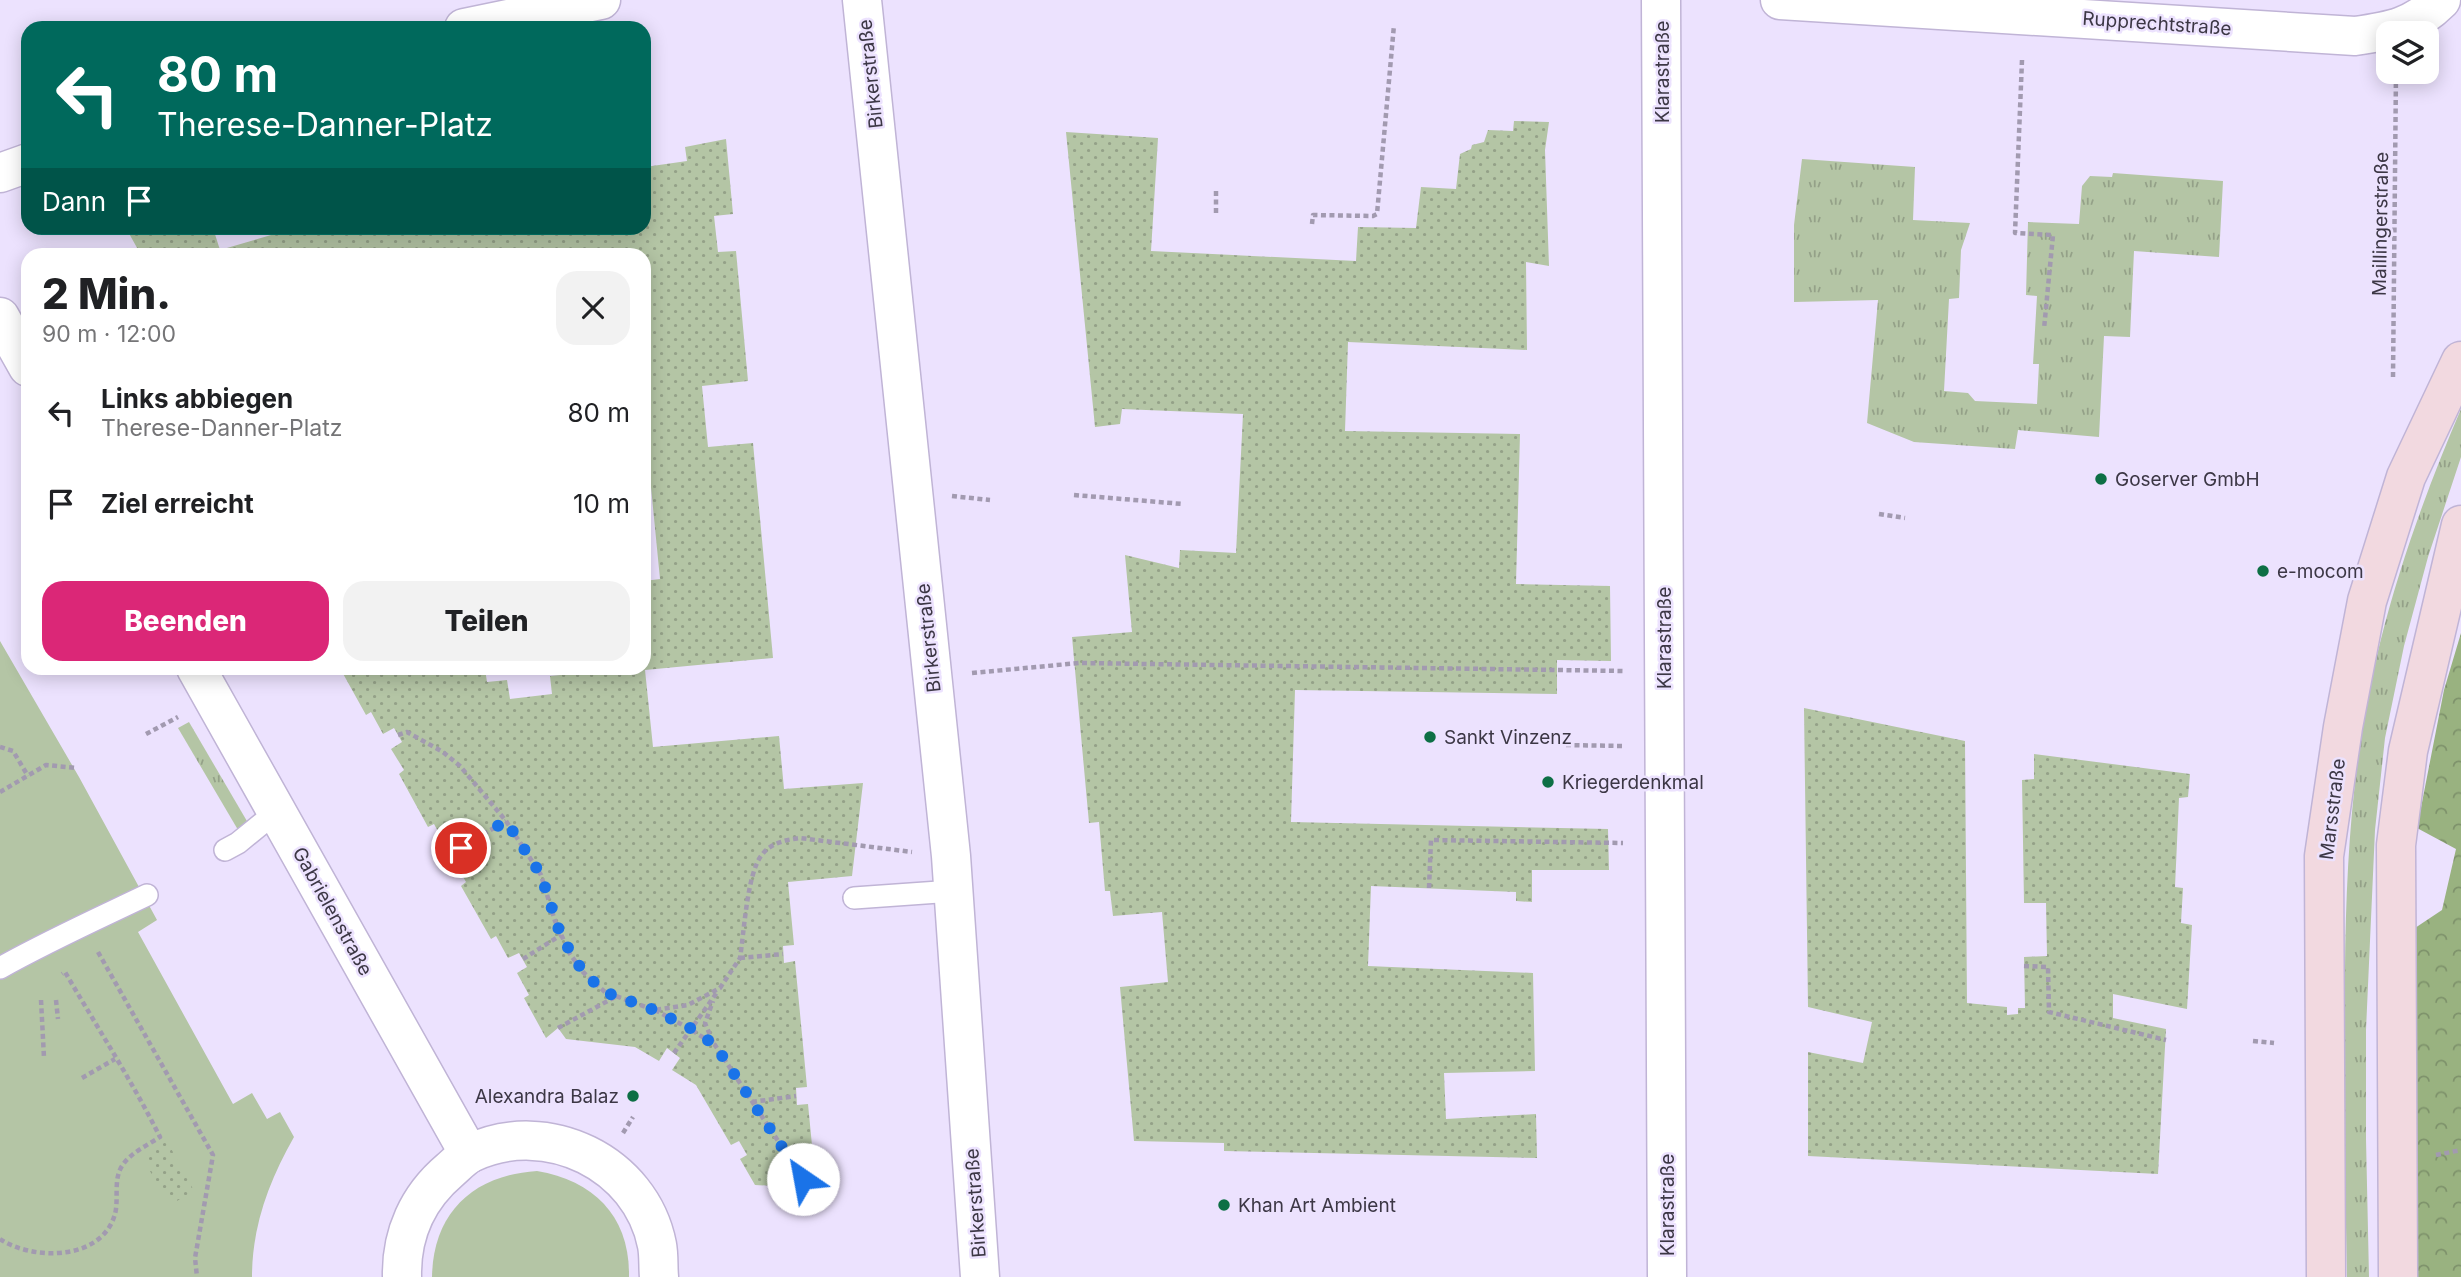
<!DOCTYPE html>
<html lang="de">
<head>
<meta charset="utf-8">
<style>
  body { margin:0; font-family:Inter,sans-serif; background:#f2f2f2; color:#202124; height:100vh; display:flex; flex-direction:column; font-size:26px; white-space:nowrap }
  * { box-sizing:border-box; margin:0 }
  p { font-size:23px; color:#757577 }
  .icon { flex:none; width:38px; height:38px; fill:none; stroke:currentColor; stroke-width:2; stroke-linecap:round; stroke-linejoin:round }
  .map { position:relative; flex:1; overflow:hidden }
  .details { position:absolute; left:21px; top:248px; width:630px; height:427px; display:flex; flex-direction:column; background:#fff; border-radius:21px; box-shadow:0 4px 18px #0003 }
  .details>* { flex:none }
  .banner { position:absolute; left:21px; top:21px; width:630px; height:214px; border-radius:21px; box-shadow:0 4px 18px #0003; background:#00695c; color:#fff; overflow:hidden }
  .fabs { position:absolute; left:2376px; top:21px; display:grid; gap:14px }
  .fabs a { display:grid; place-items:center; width:63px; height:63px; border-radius:14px; background:#fff; box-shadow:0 4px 18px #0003; font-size:35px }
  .pin { position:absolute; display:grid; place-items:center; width:60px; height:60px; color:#fff; margin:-30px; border:4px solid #fff; border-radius:50%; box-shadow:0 2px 7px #0007 }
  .me { position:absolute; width:77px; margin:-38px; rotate:327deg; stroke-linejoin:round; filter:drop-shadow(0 0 5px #0008) }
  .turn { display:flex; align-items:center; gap:24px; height:147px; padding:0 21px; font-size:32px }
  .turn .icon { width:91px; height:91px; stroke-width:2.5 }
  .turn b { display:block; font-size:49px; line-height:60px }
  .then { display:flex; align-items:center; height:66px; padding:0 21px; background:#0003; gap:14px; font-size:26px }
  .round { display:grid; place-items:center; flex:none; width:74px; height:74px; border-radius:21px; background:#f2f2f2 }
  .overview { display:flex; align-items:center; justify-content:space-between; height:119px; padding:0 21px }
  h1 { font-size:42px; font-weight:800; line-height:52px }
  .cta { display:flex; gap:14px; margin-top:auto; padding:14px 21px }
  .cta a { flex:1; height:80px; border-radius:21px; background:#db2777; color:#fff; font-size:28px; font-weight:800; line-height:80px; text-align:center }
  .cta a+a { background:#f2f2f2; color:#202124 }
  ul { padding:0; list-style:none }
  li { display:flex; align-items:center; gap:21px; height:91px; padding:0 21px }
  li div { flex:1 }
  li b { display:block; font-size:26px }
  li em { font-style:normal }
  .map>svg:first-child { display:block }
</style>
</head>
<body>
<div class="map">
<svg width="2461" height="1277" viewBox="0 0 2461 1277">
  <defs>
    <pattern id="grass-tufts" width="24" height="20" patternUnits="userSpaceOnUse" patternTransform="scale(1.75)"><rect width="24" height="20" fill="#b4c5a5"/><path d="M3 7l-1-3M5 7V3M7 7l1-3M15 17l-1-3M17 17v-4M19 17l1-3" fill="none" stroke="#94a188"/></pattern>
    <pattern id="forest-crowns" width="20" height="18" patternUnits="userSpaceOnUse" patternTransform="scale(1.75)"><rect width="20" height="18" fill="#99b280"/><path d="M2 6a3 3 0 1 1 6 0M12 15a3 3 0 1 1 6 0" fill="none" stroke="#7e926b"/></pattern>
    <pattern id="garden-dots" width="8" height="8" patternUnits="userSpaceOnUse" patternTransform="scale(1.75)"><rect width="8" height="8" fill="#b4c5a5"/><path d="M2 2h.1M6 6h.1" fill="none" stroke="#94a188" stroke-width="1.8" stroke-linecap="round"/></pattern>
  </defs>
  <rect width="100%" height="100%" fill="#ece2fe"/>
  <g fill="url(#grass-tufts)">
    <polygon points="1802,159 1915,167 1913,220 1970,223 1961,250 1959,298 1949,299 1944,391 1968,393 1975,401 2037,404 2039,364 2033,364 2037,296 2026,295 2028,222 2079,224 2082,186 2090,176 2112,177 2113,173 2223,181 2219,257 2134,251 2130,337 2104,336 2099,437 2018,430 2015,449 1914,442 1867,423 1878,300 1794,302 1794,225"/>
    <path d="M2461,409V457L2428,557L2404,646L2385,738L2375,830L2366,1030V1139L2369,1277H2347C2345,1175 2343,1072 2345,970C2346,859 2353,746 2381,639C2401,560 2429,484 2461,409Z"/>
    <polygon points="189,722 251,828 241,835 178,728"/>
  </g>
  <polygon fill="url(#forest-crowns)" points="2461,633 2461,1277 2418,1277 2415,928 2442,910 2456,849 2417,828 2444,690"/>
  <g fill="#b4c5a5">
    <path d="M0,641L79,777L157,920L138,932L233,1104L252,1093L267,1119L280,1112L294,1137C269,1181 252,1226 252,1277H0Z"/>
    <path d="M537,1171C595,1181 630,1217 629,1277H432C433,1212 474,1175 537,1171Z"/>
  </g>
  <g fill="url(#garden-dots)">
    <polygon points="1514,121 1549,122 1545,150 1549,266 1526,262 1527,350 1348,342 1345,431 1520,434 1516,584 1610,586 1611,661 1557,660 1557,694 1295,690 1291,822 1608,829 1609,870 1532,870 1532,902 1516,901 1516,892 1371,886 1368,966 1533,973 1535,1071 1444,1073 1446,1119 1536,1114 1537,1158 1224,1151 1224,1143 1134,1141 1120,987 1168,982 1162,912 1113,916 1110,891 1105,891 1099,822 1089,823 1072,637 1132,632 1125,555 1179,568 1180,550 1236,553 1243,414 1122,409 1120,424 1095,427 1066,132 1158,138 1151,251 1356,261 1358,227 1416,228 1421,187 1456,189 1460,154 1471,149 1472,145 1484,142 1488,130 1513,131"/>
    <polygon points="726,139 733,214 714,216 718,252 736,251 748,381 702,386 708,447 753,443 773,658 645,670 653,747 779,736 784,789 863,783 852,876 788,882 794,945 783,946 784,963 795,961 807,1087 796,1088 797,1105 808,1104 814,1166 796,1187 755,1185 740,1159 747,1155 739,1141 731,1145 696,1085 672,1070 680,1058 667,1048 659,1061 635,1047 566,1039 558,1028 546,1038 524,998 529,995 517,973 527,967 519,953 508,958 496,936 491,939 461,886 466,882 454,861 464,854 457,841 446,846 434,824 428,827 399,774 404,770 391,749 402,742 394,728 383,734 371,712 366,715 341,670 485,669 487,682 507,680 510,699 552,694 550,676 571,674 571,669 644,668 644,581 660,579 650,477 644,477 644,256 141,255 126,228 213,228 220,250 295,228 644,228 644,162 645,167 687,161 685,147"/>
    <polygon points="1804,708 1965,741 1967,1003 2007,1007 2007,1015 2018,1014 2018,1008 2025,1008 2024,957 2047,956 2046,903 2024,903 2022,780 2034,779 2034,754 2190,774 2188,797 2179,798 2175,887 2183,888 2181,923 2192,925 2187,1009 2113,994 2113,1018 2166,1029 2158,1174 1808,1156 1808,1052 1863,1063 1872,1022 1808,1007"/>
    <polygon points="167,1141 194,1191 170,1205 141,1156"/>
  </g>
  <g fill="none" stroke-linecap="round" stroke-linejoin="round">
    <g stroke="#c0b4d6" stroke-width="24">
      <g id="lane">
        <polyline points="225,850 238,843 276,812"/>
        <polyline points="854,898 953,891"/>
        <path d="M0,968C48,941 97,919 147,895"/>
      </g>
    </g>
    <g stroke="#c0b4d6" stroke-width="41">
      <g id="street">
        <polyline points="862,0 951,856 980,1277"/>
        <polyline points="1661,0 1667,1277"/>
        <path d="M1780,0L2355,36C2391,31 2414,27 2441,0"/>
        <polyline points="464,28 601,0"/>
        <polyline points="0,173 28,163"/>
        <polyline points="0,317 28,367"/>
        <polyline points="196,668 469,1154"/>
        <path d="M402,1277C401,1234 418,1197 450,1170C456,1165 463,1157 471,1153C547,1117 641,1163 657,1245C659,1255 658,1267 659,1277"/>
      </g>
    </g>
    <g stroke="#c0b4d6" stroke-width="41">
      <g id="secondary">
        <polyline points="2326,1277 2324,856 2343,727 2367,601 2406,477 2461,361"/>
        <polyline points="2398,1277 2396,845 2408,751 2461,525"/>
      </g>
    </g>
    <g stroke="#a29ab0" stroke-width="4.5" stroke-dasharray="5 3.5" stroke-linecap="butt">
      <polyline points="2022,60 2015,233 2053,235 2044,329"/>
      <polyline points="1216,213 1216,189"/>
      <polyline points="1312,224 1313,215 1373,216 1377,214 1394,25"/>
      <polyline points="2393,377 2396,72"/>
      <polyline points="1074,495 1183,504"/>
      <polyline points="952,496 990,500"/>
      <polyline points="1879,514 1905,518"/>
      <polyline points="972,673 1079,663 1624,671"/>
      <polyline points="146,734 178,717"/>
      <path d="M398,735L407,732L443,752L460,766L506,821L541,875L555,921L570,954L583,972L605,992L654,1010L688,1005L720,988L740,958C744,933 747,875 761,856C770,843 785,840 800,838L912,852"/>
      <polyline points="1566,745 1624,746"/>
      <polyline points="0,747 13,751 28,776"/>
      <polyline points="0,792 46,765 77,768"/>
      <polyline points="461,847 506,821"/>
      <polyline points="1429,888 1431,840 1623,843"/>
      <polyline points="98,952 213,1155 195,1258 197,1277"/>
      <polyline points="740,958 783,954"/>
      <polyline points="523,959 561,935"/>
      <polyline points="2024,966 2048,967 2049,1012 2166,1040"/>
      <polyline points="41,1000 44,1058"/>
      <polyline points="56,1000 58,1019"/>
      <polyline points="655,1010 690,1029 715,1045 803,1179"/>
      <polyline points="558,1028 615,997"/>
      <polyline points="2253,1041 2274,1043"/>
      <polyline points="713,1042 705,1023 713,1001"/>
      <polyline points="674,1053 718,991"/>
      <polyline points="82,1078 115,1059"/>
      <polyline points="752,1102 796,1096"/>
      <polyline points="623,1133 633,1117"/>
      <polyline points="2436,1155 2461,1150"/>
      <path d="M0,1239C33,1261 102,1261 115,1214C119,1199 113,1180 122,1166C130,1153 148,1145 160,1137C132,1081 97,1027 65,972L62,974"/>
    </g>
    <use href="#lane" stroke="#fff" stroke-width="21"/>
    <use href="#street" stroke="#fff" stroke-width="38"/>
    <use href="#secondary" stroke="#f2d9e0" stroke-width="38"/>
  </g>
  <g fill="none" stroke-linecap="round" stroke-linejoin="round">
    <polyline stroke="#1a73e8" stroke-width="12" stroke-dasharray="0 21.6" points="461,848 506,821 541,875 561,936 583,972 605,992 654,1010 690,1028 715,1045 803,1179"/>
  </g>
  <g fill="#0d6f45" stroke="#ece2fe" stroke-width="2.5">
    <circle cx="2101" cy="479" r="7"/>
    <circle cx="2263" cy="571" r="7"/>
    <circle cx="1430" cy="737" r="7"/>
    <circle cx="1548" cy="782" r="7"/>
    <circle cx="633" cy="1096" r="7"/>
    <circle cx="1224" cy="1205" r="7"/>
  </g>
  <g text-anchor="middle" stroke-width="5" stroke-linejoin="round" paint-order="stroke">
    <g font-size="19" fill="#3c3745" stroke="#ece2fe">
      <text transform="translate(2157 23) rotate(4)" y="7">Rupprechtstraße</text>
      <text transform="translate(1662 72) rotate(-90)" y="7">Klarastraße</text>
      <text transform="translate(870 74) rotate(-96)" y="7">Birkerstraße</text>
      <text transform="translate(2380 224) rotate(-89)" y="7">Maillingerstraße</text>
      <text transform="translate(928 638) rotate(-96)" y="7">Birkerstraße</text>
      <text transform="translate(1664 638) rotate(-90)" y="7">Klarastraße</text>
      <text transform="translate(2332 809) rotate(-83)" y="7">Marsstraße</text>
      <text transform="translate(333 911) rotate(61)" y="7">Gabrielenstraße</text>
      <text transform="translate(975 1203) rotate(-94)" y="7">Birkerstraße</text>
      <text transform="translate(1667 1205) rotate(-90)" y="7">Klarastraße</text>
    </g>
    <g font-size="19" fill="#3c3745" stroke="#ece2fe" text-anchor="start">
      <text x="2115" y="486">Goserver GmbH</text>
      <text x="2277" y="578">e-mocom</text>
      <text x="1444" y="744">Sankt Vinzenz</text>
      <text x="1562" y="789">Kriegerdenkmal</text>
      <text x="619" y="1103" text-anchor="end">Alexandra Balaz</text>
      <text x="1238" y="1212">Khan Art Ambient</text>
    </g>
  </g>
</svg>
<div class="fabs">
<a><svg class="icon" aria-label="layers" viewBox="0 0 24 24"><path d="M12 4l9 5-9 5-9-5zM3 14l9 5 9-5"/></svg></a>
</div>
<div class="pin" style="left:461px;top:848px;background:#d93025"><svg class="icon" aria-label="arrive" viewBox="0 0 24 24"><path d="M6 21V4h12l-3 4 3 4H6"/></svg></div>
<svg class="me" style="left:803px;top:1179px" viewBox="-20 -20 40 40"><circle r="19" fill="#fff"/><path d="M0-13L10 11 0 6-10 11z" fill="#1a73e8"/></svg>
<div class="banner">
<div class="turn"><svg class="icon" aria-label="left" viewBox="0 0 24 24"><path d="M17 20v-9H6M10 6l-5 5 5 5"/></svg><div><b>80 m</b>Therese-Danner-Platz</div></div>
<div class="then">Dann<svg class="icon" aria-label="arrive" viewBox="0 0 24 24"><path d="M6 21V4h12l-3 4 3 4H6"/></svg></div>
</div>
<section class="details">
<div class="overview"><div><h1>2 Min.</h1><p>90 m · 12:00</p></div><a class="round"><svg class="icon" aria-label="close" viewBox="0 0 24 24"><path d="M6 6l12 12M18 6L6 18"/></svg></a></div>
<ul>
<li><svg class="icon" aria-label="left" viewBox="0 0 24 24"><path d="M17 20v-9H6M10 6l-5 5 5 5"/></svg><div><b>Links abbiegen</b><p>Therese-Danner-Platz</p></div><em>80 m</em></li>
<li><svg class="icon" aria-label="arrive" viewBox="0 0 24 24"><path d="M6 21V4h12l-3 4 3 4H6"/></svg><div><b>Ziel erreicht</b></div><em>10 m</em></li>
</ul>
<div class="cta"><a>Beenden</a><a>Teilen</a></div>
</section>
</div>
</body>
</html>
